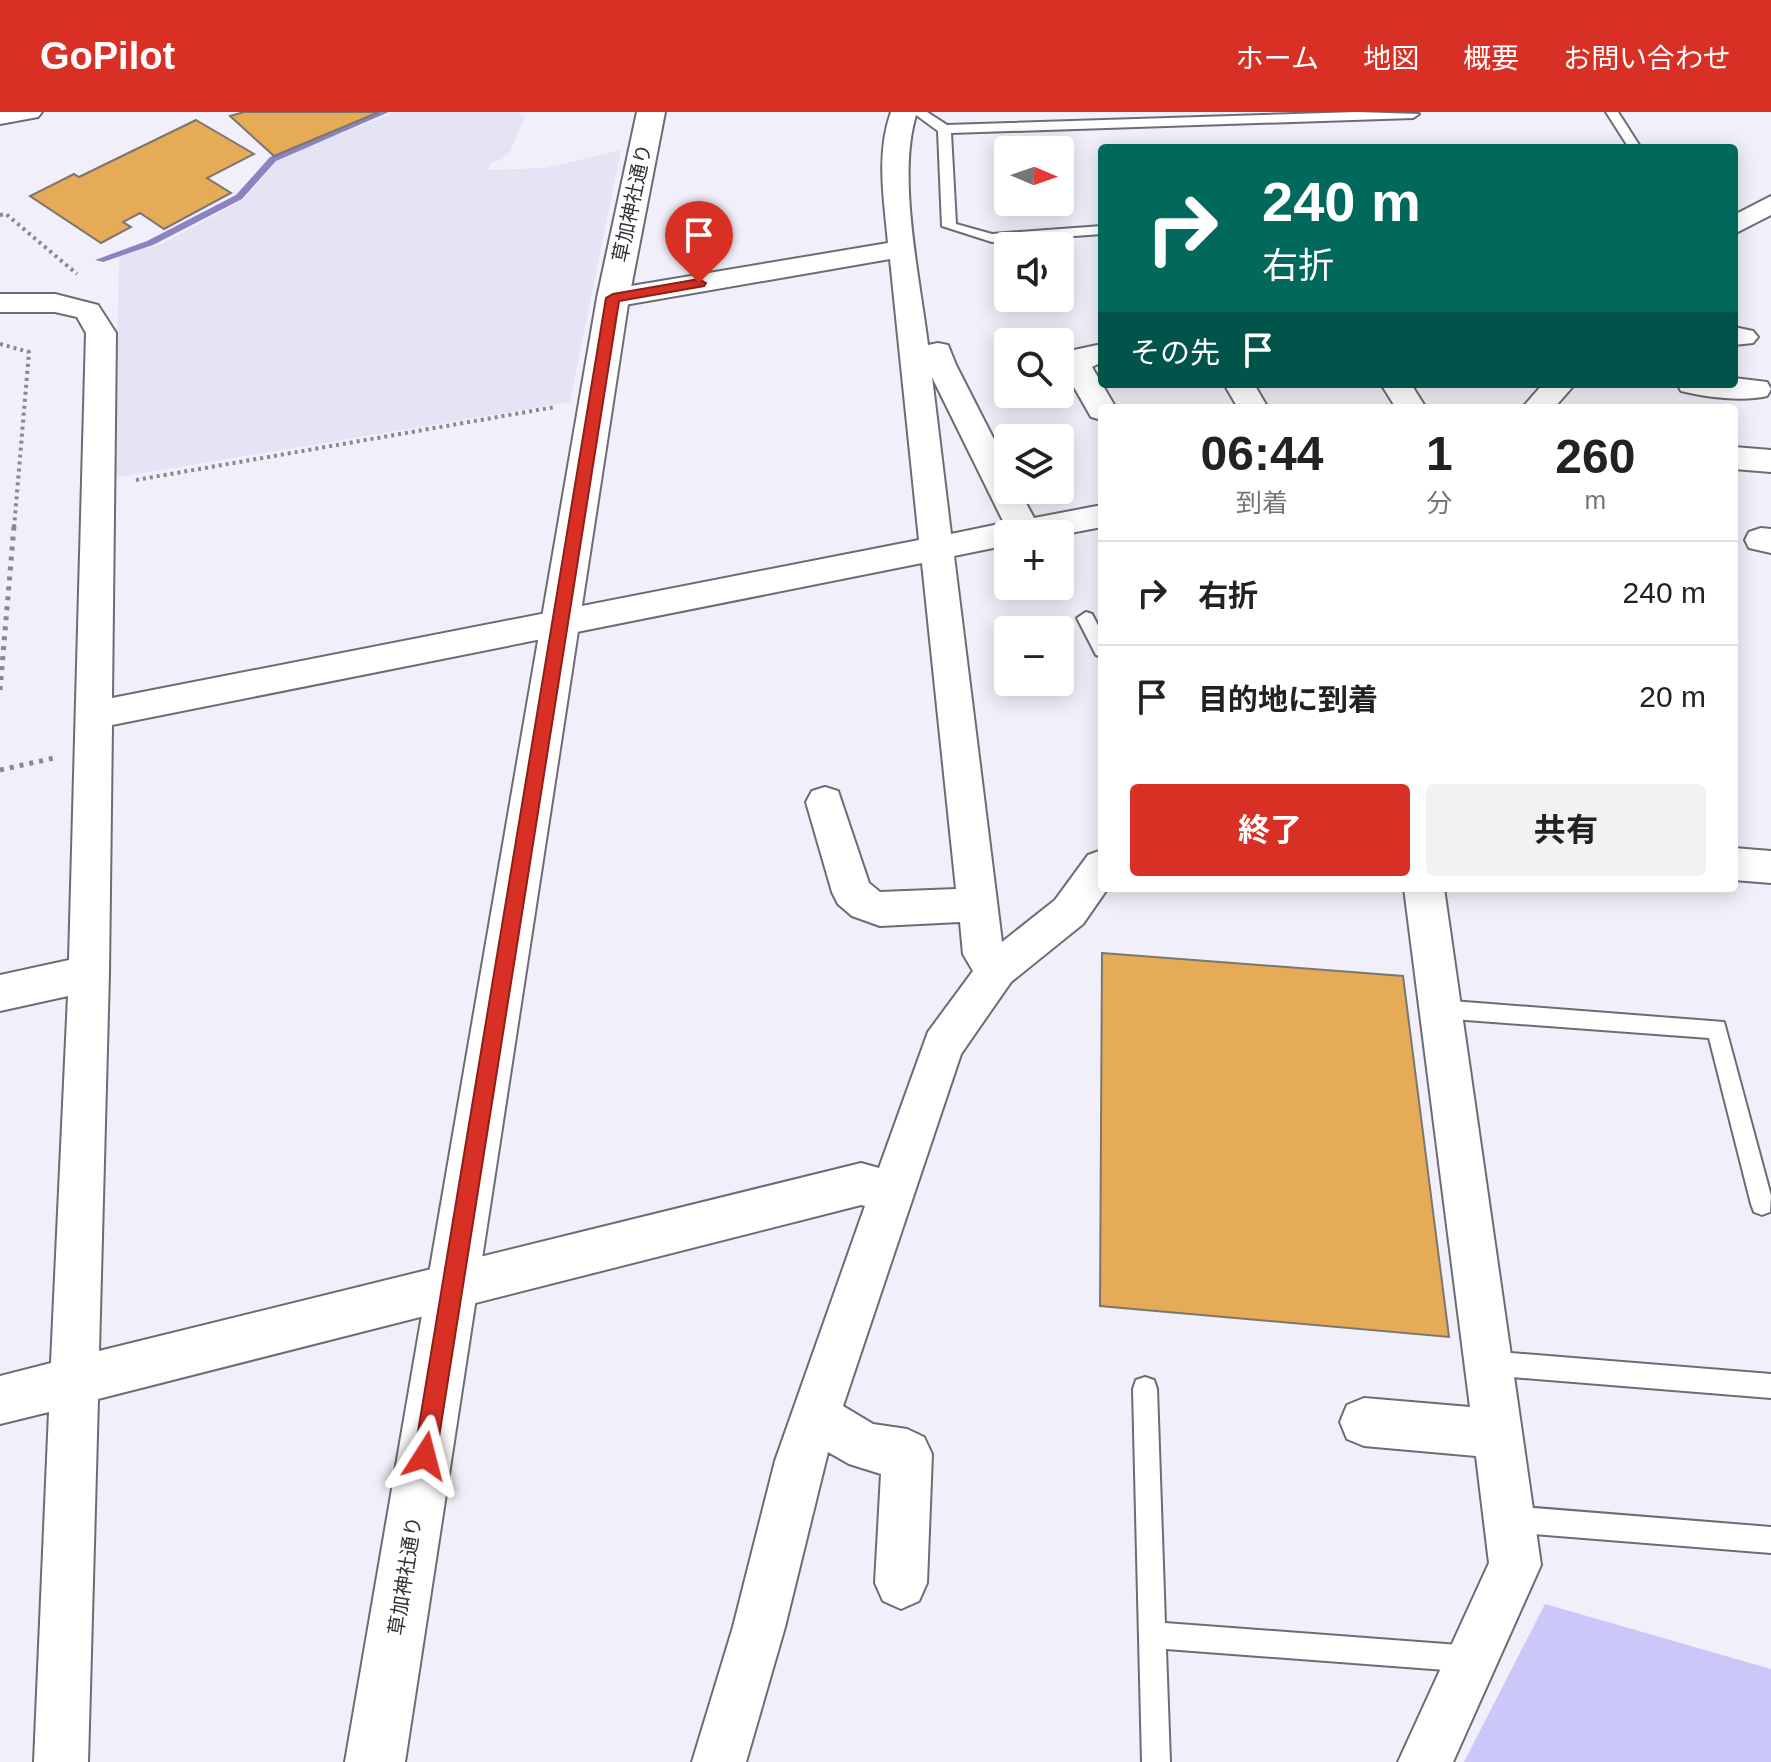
<!DOCTYPE html>
<html lang="ja">
<head>
<meta charset="utf-8">
<style>
  body { margin:0; font-family:Helvetica,"Noto Sans JP",sans-serif; background:#f2f2f2; color:#222; height:100vh; display:flex; flex-direction:column; font-size:30px; white-space:nowrap }
  * { box-sizing:border-box; margin:0 }
  p { font-size:26px; color:#767676 }
  .icon { flex:none; width:44px; height:44px; fill:none; stroke:currentColor; stroke-width:2; stroke-linecap:round; stroke-linejoin:round }
  .map { position:relative; flex:1; overflow:hidden }
  .side { position:absolute; left:1098px; top:292px; width:640px; height:488px; display:flex; flex-direction:column; background:#fff; border-radius:8px; box-shadow:0 4px 20px #0003 }
  .side>* { flex:none }
  .guide { position:absolute; left:1098px; top:32px; width:640px; height:244px; border-radius:8px; box-shadow:0 4px 20px #0003; background:#00695c; color:#fff; overflow:hidden }
  .needle { width:52px; rotate:92deg }
  .fabs { position:absolute; left:994px; top:24px; display:grid; gap:16px }
  .fabs a { display:grid; place-items:center; width:80px; height:80px; border-radius:8px; background:#fff; box-shadow:0 4px 20px #0003; font-size:40px }
  .pin { position:absolute; display:grid; place-items:center; width:68px; height:68px; color:#fff; margin:-82px -34px; border-radius:50% 50% 50% 0; rotate:-45deg; box-shadow:0 0 8px #0007 }
  .pin .icon { rotate:45deg }
  .me { position:absolute; width:88px; margin:-44px; rotate:9deg; stroke-linejoin:round; filter:drop-shadow(0 0 6px #0008) }
  .turn { display:flex; align-items:center; gap:28px; height:168px; padding:0 32px; font-size:36px }
  .turn .icon { width:104px; height:104px; stroke-width:2.5 }
  .turn b { display:block; font-size:56px; line-height:68px }
  .then { display:flex; align-items:center; height:76px; padding:0 32px; background:#0003; gap:16px; font-size:30px }
  .eta { display:flex; justify-content:space-evenly; align-items:center; height:136px; text-align:center }
  .eta b { font-size:48px; font-weight:700; line-height:56px }
  .primary-button { display:flex; gap:16px; margin-top:auto; padding:16px 32px }
  .primary-button a { flex:1; height:92px; border-radius:8px; background:#d93025; color:#fff; font-size:32px; font-weight:700; line-height:92px; text-align:center }
  .primary-button a+a { background:#f2f2f2; color:#222 }
  ul { padding:0; list-style:none }
  li { display:flex; align-items:center; gap:24px; height:104px; padding:0 32px; border-top:2px solid #e0e0e0 }
  li div { flex:1 }
  li b { display:block; font-size:30px }
  li em { font-style:normal }
  header { display:flex; align-items:center; gap:48px; box-sizing:border-box; height:112px; padding:0 40px; background:#d93025; color:#fff }
  header strong { font-size:38px }
  nav { display:flex; gap:44px; margin-inline-start:auto; font-size:28px }
  .map>svg:first-child { display:block }
</style>
</head>
<body>
<header>
<strong>GoPilot</strong>
<nav><a>ホーム</a><a>地図</a><a>概要</a><a>お問い合わせ</a></nav>
</header>
<div class="map">
<svg width="1771" height="1650" viewBox="0 0 1771 1650">
  <rect width="100%" height="100%" fill="#f1f0fa"/>
  <polygon fill="#e5e4f5" points="395,0 519,0 525,5 510,40 501,48 491,51 488,58 545,56 621,38 570,290 114,366 119,145 162,132 244,87 279,47"/>
  <polygon fill="#cbc7f9" points="1545,1492 1771,1557 1771,1650 1464,1650"/>
  <g fill="none" stroke-linecap="round" stroke-linejoin="round">
    <polygon fill="#8b84c2" fill-rule="evenodd" points="377,0 389,0 276,49 242,87 153,133 103,150 95,148 147,129 236,83 270,45"/>
  </g>
  <g fill="#e5ab57" stroke="#7c766e" stroke-width="2">
    <polygon points="244,0 379,0 274,44 230,4"/>
    <polygon points="196,8 254,42 207,66 231,81 164,117 140,101 123,110 131,115 101,131 30,84 74,62 79,65"/>
    <polygon points="1102,841 1403,864 1449,1225 1100,1194"/>
  </g>
  <g fill="none" stroke-linecap="round" stroke-linejoin="round">
    <g stroke="#6c6c75" stroke-width="4">
      <g id="lane">
        <polygon points="912,0 927,0 947,13 1357,0 1419,2 1413,6 951,21 956,112 992,122 1102,114 1102,122 992,130 942,114 938,19"/>
        <polygon points="1606,0 1618,0 1641,36 1629,36"/>
        <polygon points="1086,500 1092,502 1102,521 1102,545 1096,543 1077,506"/>
        <polygon points="1439,888 1724,910 1771,1084 1770,1100 1762,1103 1754,1100 1751,1092 1709,926 1439,906 1432,903 1429,897 1432,891"/>
        <polygon points="1487,1239 1771,1262 1771,1286 1487,1263 1479,1259 1475,1251 1479,1243"/>
        <polygon points="1145,1265 1154,1268 1157,1277 1165,1511 1472,1534 1481,1538 1485,1547 1481,1556 1472,1560 1166,1537 1170,1650 1142,1650 1133,1277 1136,1268"/>
        <polygon points="1510,1394 1771,1415 1771,1441 1510,1420 1501,1416 1497,1407 1501,1398"/>
      </g>
    </g>
    <g stroke="#6c6c75" stroke-width="4">
      <g id="street">
        <polygon points="0,0 42,0 38,5 0,12"/>
        <path d="M891,0H917C896,62 920,167 928,233L938,231L948,233L956,253L1008,355V378H1019L1034,406L1102,393V415L1060,423L1008,422V433L954,444L1002,830L1055,788L1088,743L1102,738V776H1108L1083,812L1011,870L961,942L843,1294L873,1312L907,1317L924,1325L932,1342L927,1471L919,1489L901,1497L883,1489L875,1471L881,1362L849,1352L828,1340L785,1515L746,1650H692L733,1515L775,1349L865,1094L861,1093L98,1287L88,1650H34L49,1300L0,1312V1264L51,1251L68,884L0,899V863L69,848L86,221L77,205L55,200H0V182H55L98,193L116,221L112,586L919,428L890,147L613,195L603,192L599,186L603,180L613,177L888,131C884,87 876,42 891,0ZM932,265L1004,411L951,422ZM922,451L956,777L880,780L869,771L838,679L825,675L812,679L806,690L832,780L838,792L852,804L880,814L960,810L963,842L973,859L928,920L879,1056L861,1051L99,1239L109,861L112,613Z"/>
        <polygon points="1771,84 1771,103 1734,122 1734,103"/>
        <polygon points="1734,215 1753,219 1758,225 1753,231 1734,233"/>
        <polygon points="1102,232 1102,250 1092,255 1116,296 1102,296 1102,308 1091,305 1062,254 1074,238"/>
        <path d="M1734,266L1767,270L1771,277L1767,284C1742,290 1706,285 1681,279L1677,272H1734Z"/>
        <polygon points="1224,272 1254,272 1268,296 1238,296"/>
        <polygon points="1381,272 1411,272 1426,296 1396,296"/>
        <polygon points="1543,272 1575,272 1554,296 1522,296"/>
        <polygon points="1734,335 1771,338 1771,360 1734,357"/>
        <polygon points="1761,416 1771,417 1771,441 1749,436 1745,428 1749,420"/>
        <polygon points="1734,736 1771,739 1771,771 1734,768"/>
        <polygon points="1404,776 1444,776 1541,1453 1453,1650 1398,1650 1489,1451 1476,1344 1364,1334 1347,1327 1340,1310 1347,1293 1364,1286 1470,1295"/>
      </g>
    </g>
    <g stroke="#6c6c75" stroke-width="4">
      <polygon id="secondary" points="637,0 665,0 629,186 405,1650 345,1650 597,186"/>
    </g>
    <g stroke="#89888f" stroke-width="4" stroke-dasharray="3 4" stroke-linecap="butt">
      <polyline points="0,103 6,102 77,162"/>
      <polyline points="0,232 29,240 14,416"/>
      <polyline points="136,368 555,295"/>
    </g>
    <g stroke="#89888f" stroke-width="5" stroke-dasharray="4 6" stroke-linecap="butt">
      <polyline points="0,578 14,414"/>
      <polyline points="0,658 54,646"/>
    </g>
    <use href="#lane" fill="#fff" fill-rule="evenodd"/>
    <use href="#street" fill="#fff" fill-rule="evenodd"/>
    <use href="#secondary" fill="#fff" fill-rule="evenodd"/>
  </g>
  <polygon fill="#d93025" stroke="#8d1f18" stroke-width="2" points="699,167 706,171 704,174 619,189 436,1344 433,1352 425,1355 417,1352 414,1344 606,186 613,182"/>
  <g text-anchor="middle" stroke-width="8" stroke-linejoin="round" paint-order="stroke">
    <g font-size="20" fill="#313135" stroke="#fff">
      <text transform="translate(632 91) rotate(-78)" y="7">草加神社通り</text>
      <text transform="translate(405 1464) rotate(-81)" y="7">草加神社通り</text>
    </g>
  </g>
</svg>
<div class="fabs">
<a><svg class="needle" viewBox="-14 -14 28 28"><path d="M0-13l5 13h-10z" fill="#e53935"/><path d="M0 13l5-13h-10z" fill="#767676"/></svg></a>
<a><svg class="icon" aria-label="sound" viewBox="0 0 24 24"><path d="M4 9h4l5-4v14l-5-4H4zM17 9q2 3 0 6"/></svg></a>
<a><svg class="icon" aria-label="search" viewBox="0 0 24 24"><circle cx="10" cy="10" r="6"/><path d="M15 15l6 6"/></svg></a>
<a><svg class="icon" aria-label="layers" viewBox="0 0 24 24"><path d="M12 4l9 5-9 5-9-5zM3 14l9 5 9-5"/></svg></a>
<a>+</a>
<a>−</a>
</div>
<div class="pin" style="left:699px;top:171px;background:#d93025"><svg class="icon" aria-label="arrive" viewBox="0 0 24 24"><path d="M6 21V4h12l-3 4 3 4H6"/></svg></div>
<svg class="me" style="left:425px;top:1344px" viewBox="-20 -20 40 40"><path d="M0-17L14 15 0 8-14 15z" fill="#d93025" stroke="#fff" stroke-width="4"/></svg>
<div class="guide">
<div class="turn"><svg class="icon" aria-label="right" viewBox="0 0 24 24"><path d="M7 20v-9h11M14 6l5 5-5 5"/></svg><div><b>240 m</b>右折</div></div>
<div class="then">その先<svg class="icon" aria-label="arrive" viewBox="0 0 24 24"><path d="M6 21V4h12l-3 4 3 4H6"/></svg></div>
</div>
<section class="side">
<div class="eta">
<div><b>06:44</b><p>到着</p></div>
<div><b>1</b><p>分</p></div>
<div><b>260</b><p>m</p></div>
</div>
<ul>
<li><svg class="icon" aria-label="right" viewBox="0 0 24 24"><path d="M7 20v-9h11M14 6l5 5-5 5"/></svg><div><b>右折</b></div><em>240 m</em></li>
<li><svg class="icon" aria-label="arrive" viewBox="0 0 24 24"><path d="M6 21V4h12l-3 4 3 4H6"/></svg><div><b>目的地に到着</b></div><em>20 m</em></li>
</ul>
<div class="primary-button"><a>終了</a><a>共有</a></div>
</section>
</div>
</body>
</html>
